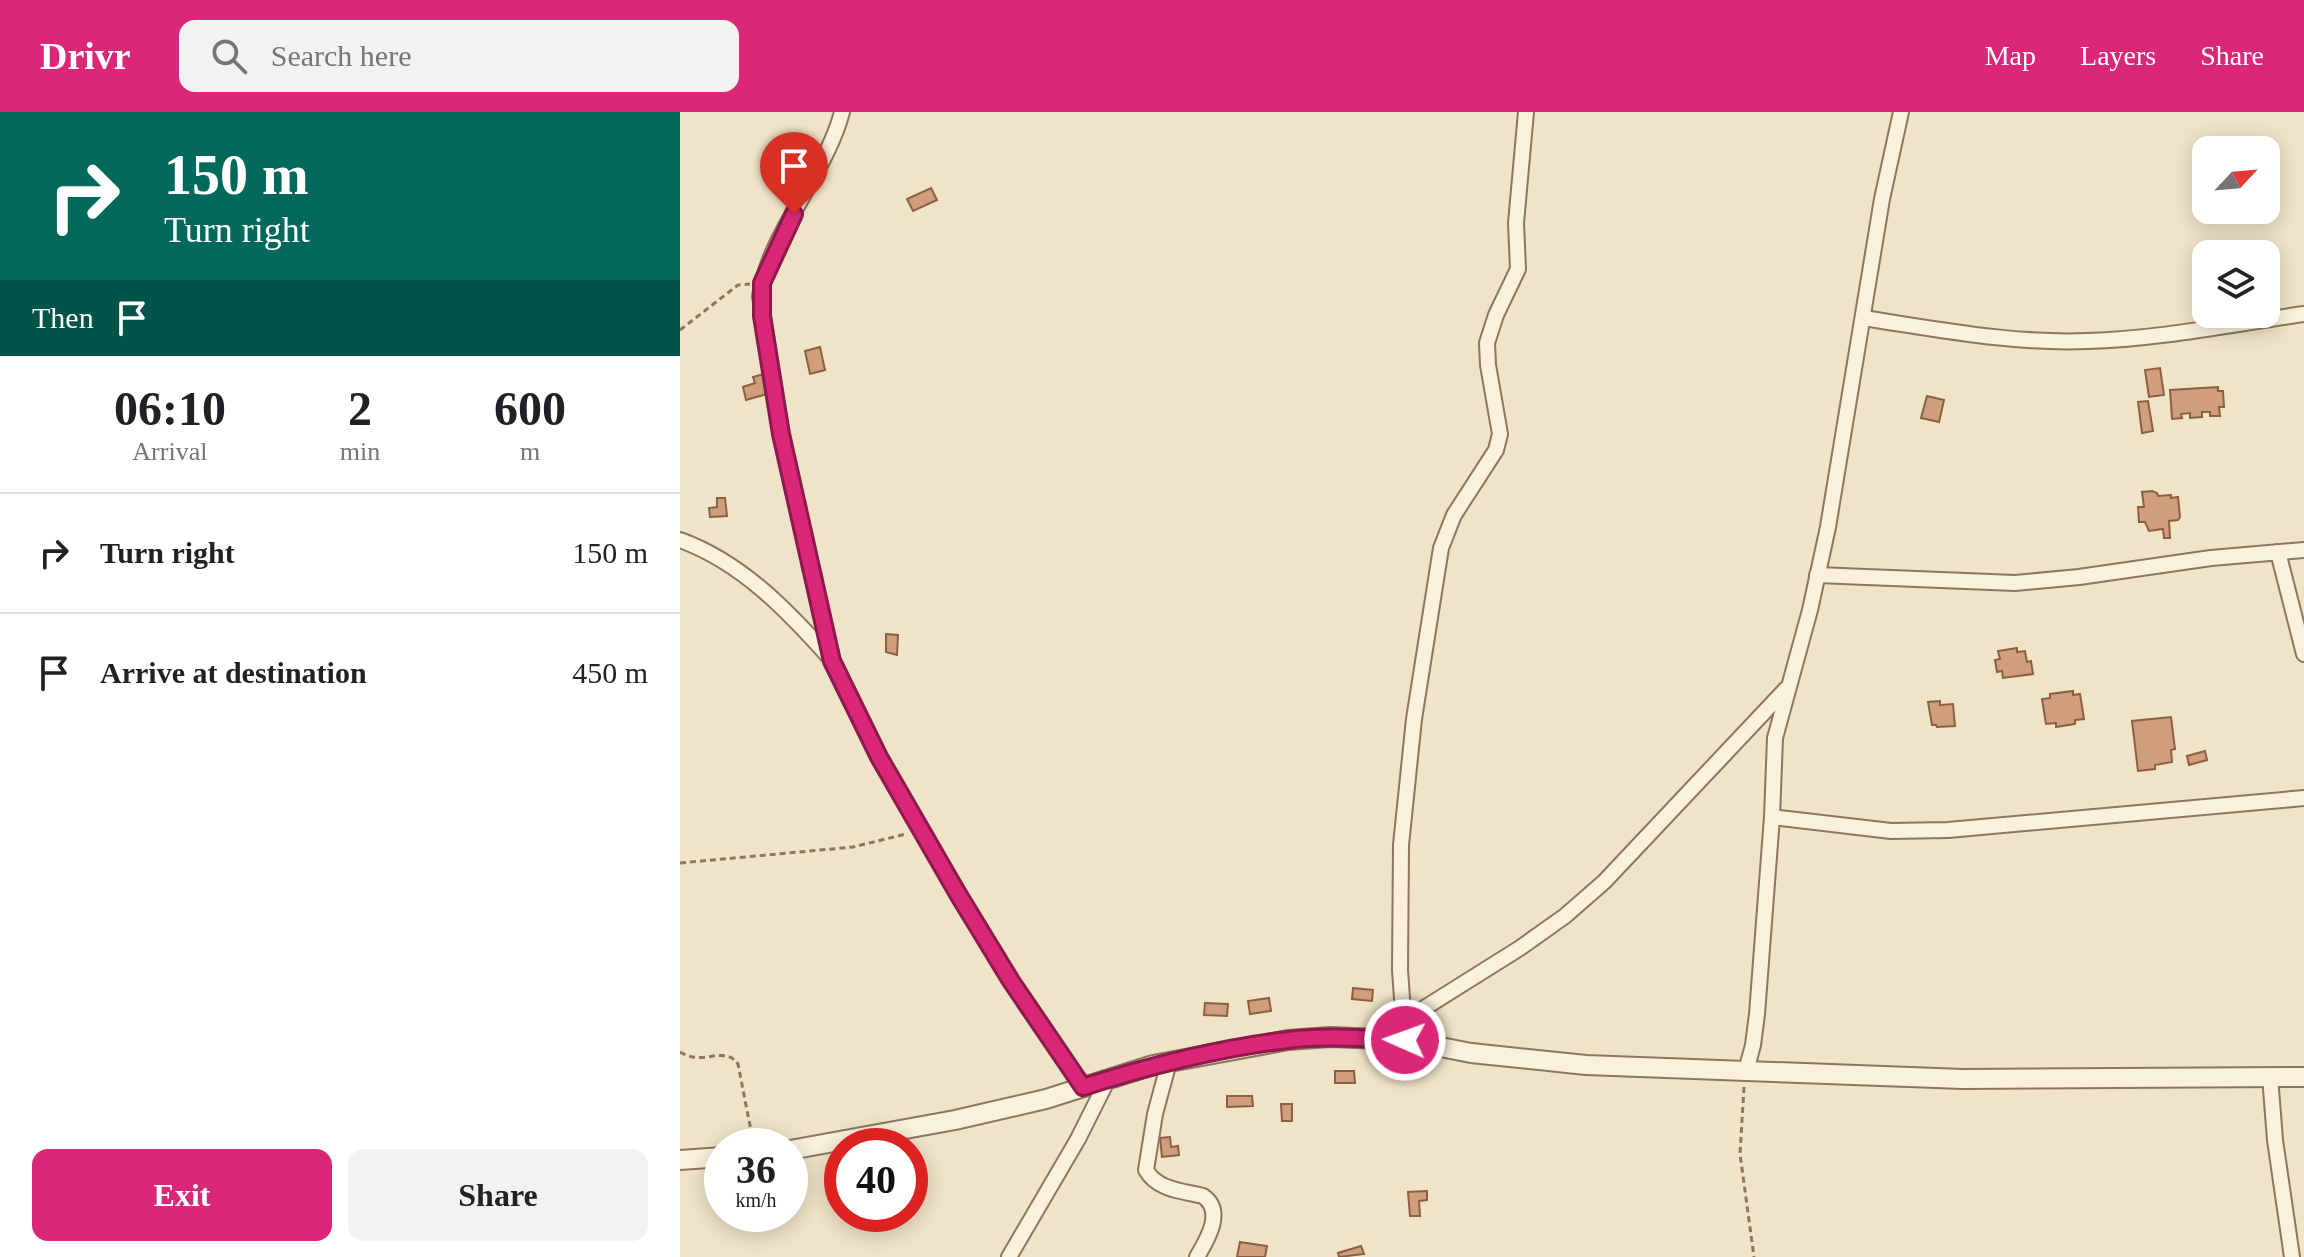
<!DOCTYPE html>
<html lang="en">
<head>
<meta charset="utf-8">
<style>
  body { margin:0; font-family:"Times New Roman",serif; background:#f2f2f2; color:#202124; height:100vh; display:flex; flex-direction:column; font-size:30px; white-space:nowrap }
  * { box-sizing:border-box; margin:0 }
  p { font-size:26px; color:#757577 }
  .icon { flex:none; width:44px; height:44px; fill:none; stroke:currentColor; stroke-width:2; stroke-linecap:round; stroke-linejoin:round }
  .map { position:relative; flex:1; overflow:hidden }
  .details { display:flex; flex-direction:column; background:#fff; width:680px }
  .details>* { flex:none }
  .banner { background:#00695c; color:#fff; overflow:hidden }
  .needle { width:52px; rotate:64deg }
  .buttons { position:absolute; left:1512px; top:24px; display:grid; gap:16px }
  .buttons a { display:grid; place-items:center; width:88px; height:88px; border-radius:16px; background:#fff; box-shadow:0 4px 20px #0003; font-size:40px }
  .speed { position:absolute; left:24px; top:1016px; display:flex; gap:16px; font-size:40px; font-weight:700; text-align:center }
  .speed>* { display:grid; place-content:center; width:104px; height:104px; border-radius:50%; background:#fff; box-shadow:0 4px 20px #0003; line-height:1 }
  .speed small { font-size:20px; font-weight:400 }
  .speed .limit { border:12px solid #d22; background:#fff; color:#111 }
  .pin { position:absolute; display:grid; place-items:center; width:68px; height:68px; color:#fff; margin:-82px -34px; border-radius:50% 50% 50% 0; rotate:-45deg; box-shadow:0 0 8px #0007 }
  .pin .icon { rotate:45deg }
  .me { position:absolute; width:88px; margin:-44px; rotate:272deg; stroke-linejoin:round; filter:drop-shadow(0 0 6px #0008) }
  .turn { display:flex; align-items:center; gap:28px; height:168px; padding:0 32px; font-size:36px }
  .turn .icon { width:104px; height:104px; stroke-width:2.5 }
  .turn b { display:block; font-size:56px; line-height:68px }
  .then { display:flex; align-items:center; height:76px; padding:0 32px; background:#0003; gap:16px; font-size:30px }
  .eta { display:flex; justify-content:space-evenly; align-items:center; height:136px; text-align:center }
  .eta b { font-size:48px; font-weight:800; line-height:56px }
  .button { display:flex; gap:16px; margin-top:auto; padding:16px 32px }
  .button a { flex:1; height:92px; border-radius:16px; background:#db2777; color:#fff; font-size:32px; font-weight:800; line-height:92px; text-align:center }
  .button a+a { background:#f2f2f2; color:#202124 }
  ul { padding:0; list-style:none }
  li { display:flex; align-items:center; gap:24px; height:120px; padding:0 32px; border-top:2px solid #e0e0e0 }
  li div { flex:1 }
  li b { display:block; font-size:30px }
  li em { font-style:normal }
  header { display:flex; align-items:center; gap:48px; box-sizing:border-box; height:112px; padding:0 40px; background:#db2777; color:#fff }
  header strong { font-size:38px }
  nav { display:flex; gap:44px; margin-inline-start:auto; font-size:28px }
  .search { width:560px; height:72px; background:#f2f2f2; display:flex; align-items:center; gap:20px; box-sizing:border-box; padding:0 28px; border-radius:16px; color:#757577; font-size:30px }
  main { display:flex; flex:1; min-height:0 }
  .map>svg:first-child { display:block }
</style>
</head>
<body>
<header>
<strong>Drivr</strong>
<div class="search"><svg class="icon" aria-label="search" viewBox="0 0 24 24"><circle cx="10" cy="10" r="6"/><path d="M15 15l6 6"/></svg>Search here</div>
<nav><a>Map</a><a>Layers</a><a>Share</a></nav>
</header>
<main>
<section class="details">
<div class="banner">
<div class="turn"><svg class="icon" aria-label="right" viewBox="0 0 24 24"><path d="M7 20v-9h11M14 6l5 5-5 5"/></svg><div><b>150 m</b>Turn right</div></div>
<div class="then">Then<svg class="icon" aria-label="arrive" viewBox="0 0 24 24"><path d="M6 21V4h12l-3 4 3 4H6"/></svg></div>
</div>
<div class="eta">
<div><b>06:10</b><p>Arrival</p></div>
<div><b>2</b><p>min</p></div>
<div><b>600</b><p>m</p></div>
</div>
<ul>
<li><svg class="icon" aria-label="right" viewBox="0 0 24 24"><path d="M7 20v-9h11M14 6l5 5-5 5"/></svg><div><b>Turn right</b></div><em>150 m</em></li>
<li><svg class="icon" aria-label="arrive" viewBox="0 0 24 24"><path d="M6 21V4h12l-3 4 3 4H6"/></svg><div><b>Arrive at destination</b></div><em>450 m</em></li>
</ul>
<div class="button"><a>Exit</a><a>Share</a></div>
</section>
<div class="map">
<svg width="1624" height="1145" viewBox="0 0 1624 1145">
  <rect width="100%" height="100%" fill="#f0e4c8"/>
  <g fill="#cf9f7d" stroke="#8d5f41" stroke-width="2">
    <polygon points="251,76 257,88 233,99 227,87"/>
    <polygon points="140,235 145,258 130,262 125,239"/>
    <polygon points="1480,256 1484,283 1469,285 1465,258"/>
    <polygon points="88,261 91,270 84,272 87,282 66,288 63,275 75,271 73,265"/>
    <polygon points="1538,275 1538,279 1543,279 1544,295 1539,295 1540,304 1530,304 1530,300 1522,300 1522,305 1510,306 1510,301 1501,302 1502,306 1492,307 1490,278"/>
    <polygon points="1247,284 1264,288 1259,310 1241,306"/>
    <polygon points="1468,289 1473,319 1462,321 1458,290"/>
    <polygon points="1472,379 1477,381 1478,384 1491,383 1491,386 1498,385 1500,405 1498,408 1489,409 1490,426 1484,426 1483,417 1469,419 1465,410 1459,410 1458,395 1464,395 1462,380"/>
    <polygon points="37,386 45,386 47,404 30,405 29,396 37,395"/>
    <polygon points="206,522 218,523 217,543 206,540"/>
    <polygon points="1337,536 1337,540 1345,539 1347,550 1351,549 1353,562 1323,566 1322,559 1317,560 1315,548 1320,547 1318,539"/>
    <polygon points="1393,579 1393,583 1400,582 1404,607 1395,608 1395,612 1376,615 1376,611 1366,612 1362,587 1370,586 1370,582"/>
    <polygon points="1260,589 1260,593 1273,592 1275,614 1257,615 1256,613 1252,613 1248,590"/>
    <polygon points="1491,605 1495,637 1491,638 1492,650 1475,653 1475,657 1458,659 1452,609"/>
    <polygon points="1525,639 1527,648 1509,653 1507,644"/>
    <polygon points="673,876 693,878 692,889 672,887"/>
    <polygon points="589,886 591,899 570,902 568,889"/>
    <polygon points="525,891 548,892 547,904 524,903"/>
    <polygon points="655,959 674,959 675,971 655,971"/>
    <polygon points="547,984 572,984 573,994 547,995"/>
    <polygon points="601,992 612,992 612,1009 602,1009"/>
    <polygon points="490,1025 491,1035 498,1034 499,1043 482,1045 480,1026"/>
    <polygon points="747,1079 747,1088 739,1089 740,1104 730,1104 728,1080"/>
    <polygon points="560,1130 587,1134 585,1145 557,1145"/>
    <polygon points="681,1134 684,1142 659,1145 658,1141"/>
  </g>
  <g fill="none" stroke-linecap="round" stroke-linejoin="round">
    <g stroke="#8d765c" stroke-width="18">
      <g id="minor">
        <path d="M162,0C146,62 88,123 80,184L101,322L152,549L199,645L278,782L331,869L403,975"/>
        <path d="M1183,206C1257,217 1332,232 1407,229C1480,227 1552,212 1624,202"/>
        <path d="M0,428C61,450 107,498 149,545"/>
        <polyline points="1598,440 1624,542"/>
        <polyline points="1137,463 1335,471 1399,465 1531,446 1624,438"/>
        <polyline points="1092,705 1211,719 1268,718 1624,686"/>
        <polyline points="722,910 840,836 885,804 924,770 1106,577"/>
        <polyline points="725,928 720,858 721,733 734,607 761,436 774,403 816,338 820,322 808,253 807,231 816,203 838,157 836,111 846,0"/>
        <path d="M489,950L475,1002L466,1058C477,1078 503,1079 523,1084C545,1099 527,1128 517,1145"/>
        <polyline points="1066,959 1073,933 1077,902 1092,705 1095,626 1130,498 1148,415 1202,87 1221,0"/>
        <polyline points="1590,964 1595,1028 1612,1145"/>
        <polyline points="329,1145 398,1027 428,967"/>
      </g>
    </g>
    <g stroke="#8d765c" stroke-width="22">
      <g id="tertiary">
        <polyline points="110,1038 275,1008 366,987 473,953 608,928 650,925 725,928 791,941 906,953 1283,967 1624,965"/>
        <polyline points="0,1048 42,1045"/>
      </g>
    </g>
    <g stroke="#8d765c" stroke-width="3" stroke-dasharray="6 4" stroke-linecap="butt">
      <polyline points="0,218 58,173 70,172"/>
      <polyline points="0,751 173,735 226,722"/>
      <path d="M0,940C2,941 10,945 13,945C29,948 47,936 58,952L74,1034"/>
      <polyline points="1064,975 1060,1042 1074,1145"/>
    </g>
    <use href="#minor" stroke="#faf1dc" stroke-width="14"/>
    <use href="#tertiary" stroke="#faf1dc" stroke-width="18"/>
  </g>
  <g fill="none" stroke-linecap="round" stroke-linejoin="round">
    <g stroke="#8e194d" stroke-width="20">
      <path id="route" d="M114,102L82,171V204L101,322L152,549L199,645L278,782L331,869L403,975C469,954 538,936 608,928C646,923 686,927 725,928"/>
    </g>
    <use href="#route" stroke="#db2777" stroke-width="14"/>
  </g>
</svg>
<div class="buttons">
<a><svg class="needle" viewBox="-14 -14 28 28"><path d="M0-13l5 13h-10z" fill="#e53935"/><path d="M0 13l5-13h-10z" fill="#757577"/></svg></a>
<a><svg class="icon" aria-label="layers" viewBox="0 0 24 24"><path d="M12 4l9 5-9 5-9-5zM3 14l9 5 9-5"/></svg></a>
</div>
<div class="speed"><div>36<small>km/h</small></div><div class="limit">40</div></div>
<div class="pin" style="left:114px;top:102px;background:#d93025"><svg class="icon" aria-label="arrive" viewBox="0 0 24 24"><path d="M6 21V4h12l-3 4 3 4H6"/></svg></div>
<svg class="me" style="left:725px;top:928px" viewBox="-20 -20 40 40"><circle r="17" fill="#db2777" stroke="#fff" stroke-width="3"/><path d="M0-11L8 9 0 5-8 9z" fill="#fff"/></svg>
</div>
</main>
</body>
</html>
